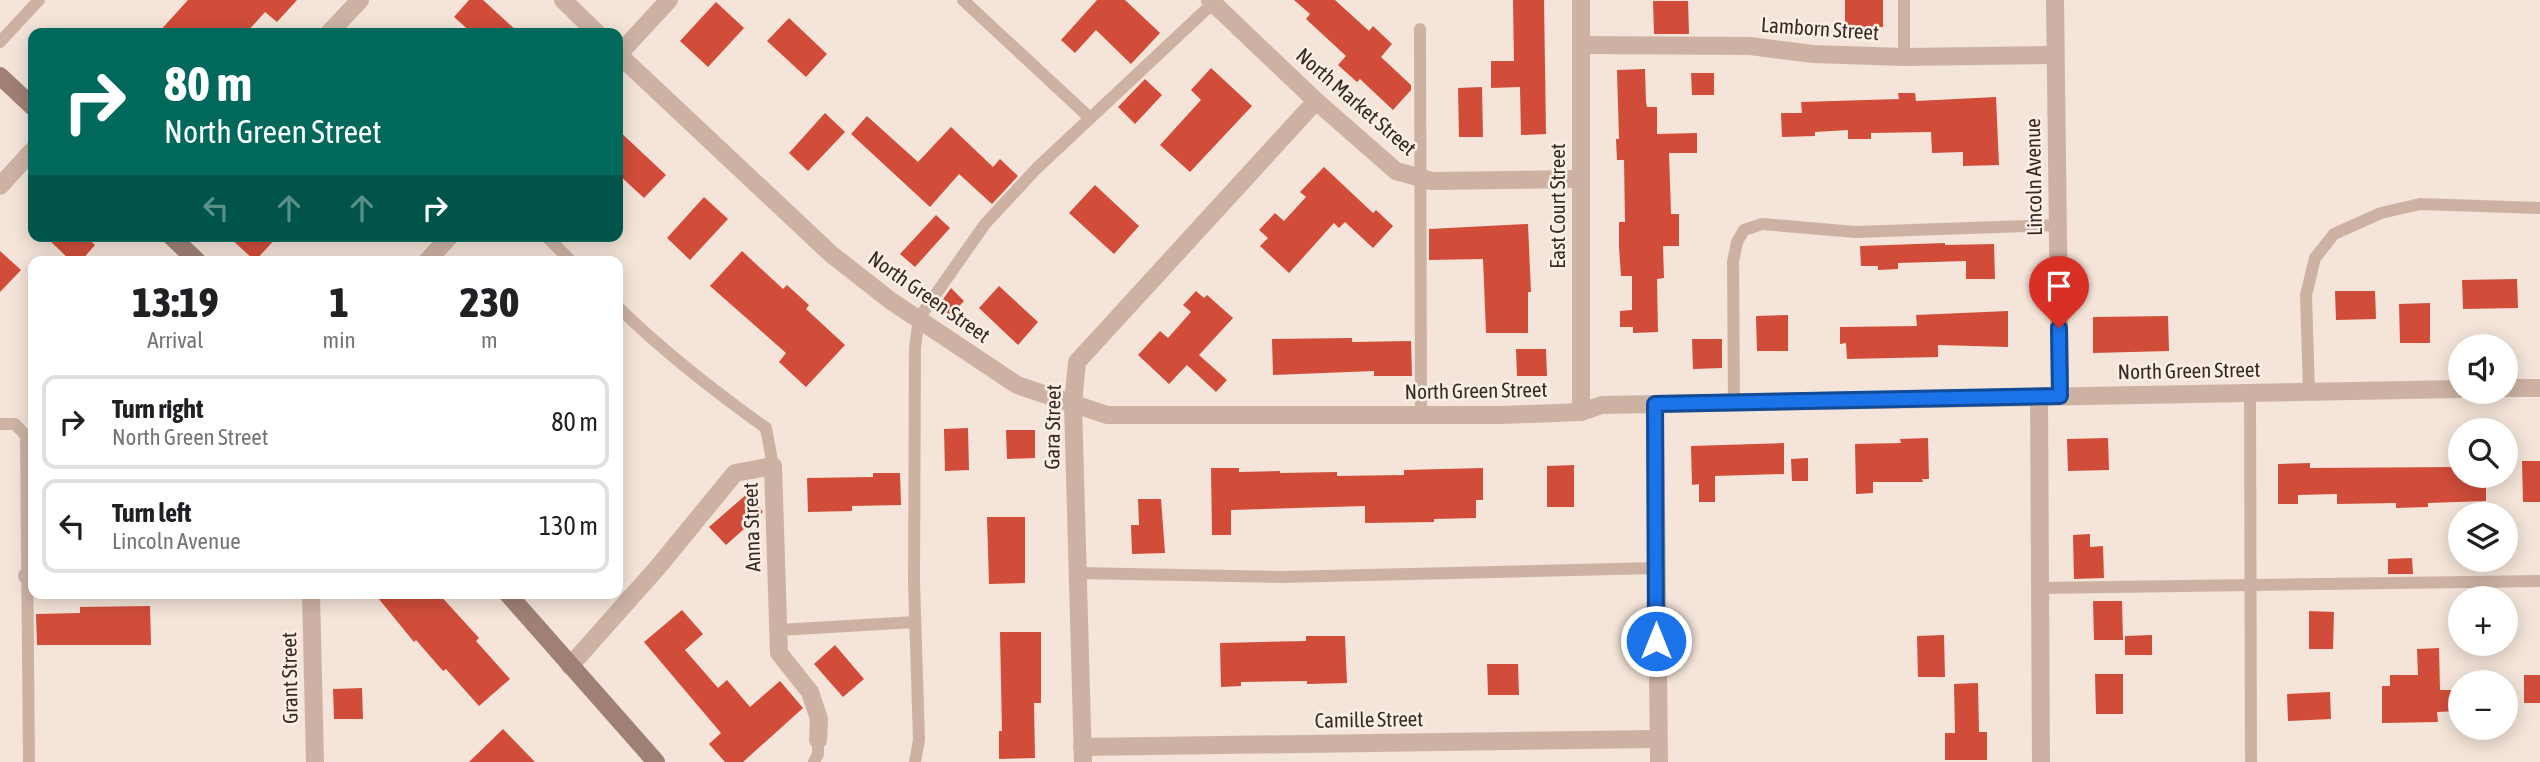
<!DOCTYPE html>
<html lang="en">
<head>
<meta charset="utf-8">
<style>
  body { margin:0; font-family:"Asap Condensed",sans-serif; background:#f2f2f2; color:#202124; height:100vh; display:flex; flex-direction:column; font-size:26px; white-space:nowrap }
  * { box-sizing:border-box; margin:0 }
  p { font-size:23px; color:#757577 }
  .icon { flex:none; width:38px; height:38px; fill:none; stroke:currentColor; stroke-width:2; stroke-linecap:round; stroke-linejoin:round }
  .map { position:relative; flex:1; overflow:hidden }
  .panel { position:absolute; left:28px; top:256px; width:595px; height:343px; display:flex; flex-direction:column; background:#fff; border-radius:14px; box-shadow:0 4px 18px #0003 }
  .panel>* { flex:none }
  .guide { position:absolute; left:28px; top:28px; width:595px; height:214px; border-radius:14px; box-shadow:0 4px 18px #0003; background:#00695c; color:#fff; overflow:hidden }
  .tools { position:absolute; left:2448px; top:334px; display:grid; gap:14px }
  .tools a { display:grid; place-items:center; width:70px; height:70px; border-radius:50%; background:#fff; box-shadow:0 4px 18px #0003; font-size:35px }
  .pin { position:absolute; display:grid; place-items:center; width:60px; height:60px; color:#fff; margin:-72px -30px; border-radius:50% 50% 50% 0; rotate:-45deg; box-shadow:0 0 7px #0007 }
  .pin .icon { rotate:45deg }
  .me { position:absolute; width:77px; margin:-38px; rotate:0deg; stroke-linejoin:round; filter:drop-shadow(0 0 5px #0008) }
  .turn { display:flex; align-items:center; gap:24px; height:147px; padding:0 21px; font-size:32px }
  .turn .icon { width:91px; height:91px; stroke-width:2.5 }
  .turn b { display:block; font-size:49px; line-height:60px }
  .lanes { display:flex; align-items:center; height:66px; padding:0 21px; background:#0003; justify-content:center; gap:35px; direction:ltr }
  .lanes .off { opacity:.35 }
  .eta { display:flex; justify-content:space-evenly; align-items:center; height:119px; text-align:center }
  .eta b { font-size:42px; font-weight:800; line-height:49px }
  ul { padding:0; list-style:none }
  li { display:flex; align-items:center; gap:21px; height:94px; margin:0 14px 10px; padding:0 7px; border:4px solid #e0e0e0; border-radius:14px }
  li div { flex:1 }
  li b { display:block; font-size:26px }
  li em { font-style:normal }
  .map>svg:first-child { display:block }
</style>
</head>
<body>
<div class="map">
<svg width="2540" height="762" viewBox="0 0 2540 762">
  <rect width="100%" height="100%" fill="#f4e4d9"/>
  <g fill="#d14d3a">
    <polygon points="188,0 297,0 277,22 265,12 246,33 158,33"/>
    <polygon points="469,0 483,0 519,33 472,33 454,17"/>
    <polygon points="1097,0 1125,0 1160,33 1131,64 1096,30 1075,53 1061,40"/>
    <polygon points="1294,0 1335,0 1369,31 1373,26 1392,44 1381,57 1411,85 1411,90 1393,110 1360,79 1357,82 1338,65 1346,56 1306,19 1310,14"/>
    <polygon points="1513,0 1544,0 1546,134 1521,135 1520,87 1491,88 1491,61 1514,61"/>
    <rect x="1845" y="0" width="38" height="27"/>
    <polygon points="1653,1 1688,1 1689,34 1654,34"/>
    <polygon points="716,2 744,28 708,67 680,41"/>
    <polygon points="789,18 827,54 806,77 767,41"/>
    <polygon points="1211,68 1252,106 1190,172 1160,145 1201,100 1191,90"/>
    <polygon points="1645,69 1646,102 1647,107 1657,107 1657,134 1697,133 1697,153 1669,153 1671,214 1679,214 1679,246 1663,246 1664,278 1657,279 1658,332 1633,333 1633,327 1620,327 1620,311 1632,310 1632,276 1621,276 1619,247 1619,222 1625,222 1624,160 1617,160 1616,139 1619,139 1617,70"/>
    <polygon points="1691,73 1714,73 1714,95 1692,95"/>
    <polygon points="1145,79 1162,95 1135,124 1118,107"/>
    <polygon points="1482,87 1483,137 1459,137 1458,88"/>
    <polygon points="1898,93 1915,93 1916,101 1996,97 1999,165 1963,166 1963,152 1932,153 1931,132 1871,133 1871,139 1848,139 1848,130 1815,132 1815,136 1782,137 1781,113 1802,113 1801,102 1899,99"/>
    <polygon points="825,113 845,132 808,171 789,153"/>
    <polygon points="867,116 918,162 951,127 993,167 1000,159 1018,176 992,204 959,174 930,207 851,134"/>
    <polygon points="618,130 666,175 644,198 618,174"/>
    <polygon points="1324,167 1373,213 1376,210 1393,226 1373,248 1345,222 1339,228 1334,223 1289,273 1260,246 1268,238 1259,230 1275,213 1284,221 1306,197 1300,192"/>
    <polygon points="1095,185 1139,226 1114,254 1069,213"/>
    <polygon points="704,197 728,219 690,260 667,238"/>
    <polygon points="936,215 950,228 915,267 900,254"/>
    <polygon points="1528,224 1531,292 1528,292 1528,333 1486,333 1483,259 1429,260 1429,229"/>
    <polygon points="45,236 85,236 95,245 81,261 71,261"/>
    <polygon points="228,236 278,236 255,261"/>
    <polygon points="1945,243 1945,245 1994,244 1995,279 1966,279 1966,261 1898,263 1898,269 1878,270 1878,266 1861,266 1860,246"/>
    <polygon points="0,251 21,270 0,292"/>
    <polygon points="742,251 783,289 787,285 809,305 806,309 845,345 806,387 779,362 786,353 710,286"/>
    <polygon points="2517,279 2518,308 2463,309 2462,280"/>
    <polygon points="999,286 1038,322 1018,345 979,308"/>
    <polygon points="951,288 964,301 950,316 939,305"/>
    <polygon points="1196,291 1204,298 1207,295 1233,318 1199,355 1227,380 1216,392 1187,365 1169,384 1138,355 1160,331 1168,338 1191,312 1183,305"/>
    <polygon points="2335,291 2375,291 2376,319 2336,320"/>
    <polygon points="2430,303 2430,343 2400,343 2399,304"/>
    <polygon points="2008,311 2008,347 1938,345 1938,357 1847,359 1846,343 1840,344 1840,327 1917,326 1916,315"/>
    <polygon points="1788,315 1788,351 1757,351 1756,316"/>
    <polygon points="2168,316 2169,351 2093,353 2093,317"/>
    <polygon points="1352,338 1352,342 1411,341 1412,376 1374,376 1374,371 1273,375 1272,339"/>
    <polygon points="1692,339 1722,339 1722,368 1693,369"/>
    <polygon points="1516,349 1546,349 1547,376 1517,376"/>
    <polygon points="968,428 969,470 945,471 944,429"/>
    <polygon points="1006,430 1035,430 1035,458 1007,459"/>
    <polygon points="1928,438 1929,479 1922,479 1923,482 1873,482 1873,493 1856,494 1855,444 1901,443 1900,439"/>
    <polygon points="2108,438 2109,470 2068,471 2067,439"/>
    <polygon points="1784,443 1784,474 1715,476 1715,502 1699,502 1699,484 1692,485 1691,446"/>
    <polygon points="1808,458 1808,481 1792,481 1791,459"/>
    <polygon points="2522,461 2540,461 2540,502 2523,502"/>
    <polygon points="2310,463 2310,468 2460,467 2460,476 2486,476 2486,501 2428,503 2428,507 2396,508 2396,503 2337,504 2337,494 2298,495 2298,504 2278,504 2278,464"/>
    <polygon points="1574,465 1574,507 1547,507 1547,466"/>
    <polygon points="1211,468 1239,468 1239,472 1280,471 1280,473 1337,472 1337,476 1404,475 1404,470 1483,468 1483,500 1476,500 1476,518 1434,519 1434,522 1365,523 1365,506 1231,510 1231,535 1212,535"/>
    <polygon points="873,473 900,473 901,505 852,506 852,511 808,512 807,478 873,477"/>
    <polygon points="748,493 763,512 726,545 709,527"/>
    <polygon points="1138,499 1161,499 1165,553 1132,554 1131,525 1139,525"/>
    <polygon points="987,517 1025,517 1025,583 989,584"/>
    <polygon points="2090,534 2090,547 2103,546 2104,578 2074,579 2073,535"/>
    <polygon points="2412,558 2413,574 2388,574 2388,559"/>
    <polygon points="374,593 438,593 479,638 476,641 510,679 479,706 446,669 443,671 416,640 414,642"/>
    <polygon points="2093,601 2122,601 2123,640 2094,640"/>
    <polygon points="150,606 151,645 37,645 36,614 80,613 80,607"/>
    <polygon points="682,610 703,634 685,650 718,688 727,680 750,707 780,681 803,708 743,762 725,762 709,744 721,733 644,642"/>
    <polygon points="2309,611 2334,612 2333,649 2309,649"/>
    <polygon points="1000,632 1041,632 1041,703 1034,703 1035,758 999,759 999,731 1002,731"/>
    <polygon points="1944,635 1945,677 1918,677 1917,636"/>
    <polygon points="2152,635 2152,655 2125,655 2125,636"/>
    <polygon points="1306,636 1345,636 1347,683 1307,684 1307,681 1241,682 1241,686 1221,687 1220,643 1306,641"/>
    <polygon points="835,645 864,679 843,697 814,664"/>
    <polygon points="2439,648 2440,690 2460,690 2460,711 2437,712 2438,722 2382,723 2382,686 2390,686 2390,675 2418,675 2417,649"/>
    <polygon points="1487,664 1518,664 1519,695 1488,695"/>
    <polygon points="2095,674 2123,674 2123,714 2096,714"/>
    <rect x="2524" y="675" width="16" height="28"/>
    <polygon points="1978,683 1979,732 1987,732 1987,760 1945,760 1945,733 1955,733 1954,684"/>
    <polygon points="362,688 363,719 334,719 333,689"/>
    <polygon points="2330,692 2331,719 2288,721 2287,694"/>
    <polygon points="503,729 535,762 469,762"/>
  </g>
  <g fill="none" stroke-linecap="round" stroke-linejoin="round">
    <g stroke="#cdb2a4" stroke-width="12">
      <polyline points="963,0 1090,118"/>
      <polyline points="1420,29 1421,415"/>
      <polyline points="0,42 39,0"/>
      <polyline points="1904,57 1904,0"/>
      <polyline points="546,236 571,261"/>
      <path d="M618,307C663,351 714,391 766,428L773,466"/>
      <polyline points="2309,392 2306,295 2315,258 2334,234 2381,213 2420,204 2540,208"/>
      <polyline points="2250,393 2251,762"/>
      <polyline points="1734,402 1733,262 1737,242 1744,230 1762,224 1855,232 2058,225"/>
      <polyline points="0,424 15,424 26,436 33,435"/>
      <polyline points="26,436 29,762"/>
      <polyline points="1077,573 1282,577 1656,568"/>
      <polyline points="2040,588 2540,581"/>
      <polyline points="779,630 915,622"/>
      <polyline points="814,762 818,754 818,740"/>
      <polyline points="915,762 919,740 914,581 915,348 919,318 985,224 1036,169 1213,3"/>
    </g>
    <g stroke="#cdb2a4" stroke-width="18">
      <polyline points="563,0 597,33"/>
      <polyline points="1210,0 1316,101 1396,171 1432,181 1581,179"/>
      <polyline points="2055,0 2060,396"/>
      <polyline points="329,33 360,0"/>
      <polyline points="1581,45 1750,46 1813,54 1904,57 2055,55"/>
      <polyline points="618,54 831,254 891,301 1017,385 1107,415 1502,415 1581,412 1602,405 2460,389"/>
      <polyline points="618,55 669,0"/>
      <polyline points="0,186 33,150"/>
      <polyline points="427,261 450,236"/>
      <polyline points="2506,388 2540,388"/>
      <polyline points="2039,397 2041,762"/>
      <polyline points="1655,404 1659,762"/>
      <polyline points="1581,412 1581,0"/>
      <polyline points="27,576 33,576"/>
      <polyline points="311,593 315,762"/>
      <polyline points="570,666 658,567 735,473 773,466 779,653 810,692 819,719 818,740"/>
      <polyline points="1082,747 1657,739"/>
      <polyline points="1083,762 1073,404 1077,362 1316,101"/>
    </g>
    <g stroke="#a08075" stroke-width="18">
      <polyline points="0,76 33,107"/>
      <polyline points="171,236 197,261"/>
      <polyline points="507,593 656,762"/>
    </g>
  </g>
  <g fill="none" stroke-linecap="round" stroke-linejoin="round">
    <g stroke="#114b97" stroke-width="18">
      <polyline id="route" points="1656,641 1655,404 2060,396 2059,328"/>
    </g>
    <use href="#route" stroke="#1a73e8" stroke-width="12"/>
  </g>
  <g text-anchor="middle" stroke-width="5" stroke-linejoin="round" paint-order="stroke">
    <g font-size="21" fill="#372a26" stroke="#fbefe6">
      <text transform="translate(1820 29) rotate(4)" y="7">Lamborn Street</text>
      <text transform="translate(1356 102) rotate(41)" y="7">North Market Street</text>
      <text transform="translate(2034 177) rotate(-91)" y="7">Lincoln Avenue</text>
      <text transform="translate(1558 206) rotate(-90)" y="7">East Court Street</text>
      <text transform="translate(929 297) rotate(35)" y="7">North Green Street</text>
      <text transform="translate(2189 371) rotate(-1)" y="7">North Green Street</text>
      <text transform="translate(1476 391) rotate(-1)" y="7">North Green Street</text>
      <text transform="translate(1053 427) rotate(-89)" y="7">Gara Street</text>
      <text transform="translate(752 527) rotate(-92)" y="7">Anna Street</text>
      <text transform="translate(290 678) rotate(-91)" y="7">Grant Street</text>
      <text transform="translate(1369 720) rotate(-1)" y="7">Camille Street</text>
    </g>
  </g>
</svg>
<div class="tools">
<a><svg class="icon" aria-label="sound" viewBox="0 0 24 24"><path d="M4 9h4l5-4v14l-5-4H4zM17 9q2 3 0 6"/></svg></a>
<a><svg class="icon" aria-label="search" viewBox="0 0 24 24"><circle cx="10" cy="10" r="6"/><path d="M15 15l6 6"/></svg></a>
<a><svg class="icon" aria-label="layers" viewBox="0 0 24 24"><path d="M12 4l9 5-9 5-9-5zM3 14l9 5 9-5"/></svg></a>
<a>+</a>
<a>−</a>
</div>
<div class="pin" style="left:2059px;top:328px;background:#d93025"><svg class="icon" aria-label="arrive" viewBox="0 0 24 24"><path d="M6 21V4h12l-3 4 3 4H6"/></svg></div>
<svg class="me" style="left:1656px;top:641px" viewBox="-20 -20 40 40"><circle r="17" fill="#1a73e8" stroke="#fff" stroke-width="3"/><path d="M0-11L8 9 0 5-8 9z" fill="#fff"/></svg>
<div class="guide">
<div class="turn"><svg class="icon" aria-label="right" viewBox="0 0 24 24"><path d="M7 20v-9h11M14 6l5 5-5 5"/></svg><div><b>80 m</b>North Green Street</div></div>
<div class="lanes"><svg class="icon off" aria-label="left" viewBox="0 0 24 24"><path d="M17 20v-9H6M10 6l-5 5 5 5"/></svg><svg class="icon off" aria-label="ahead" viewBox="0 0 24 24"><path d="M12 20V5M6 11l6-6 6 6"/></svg><svg class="icon off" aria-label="ahead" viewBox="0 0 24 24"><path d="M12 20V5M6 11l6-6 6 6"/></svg><svg class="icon" aria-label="right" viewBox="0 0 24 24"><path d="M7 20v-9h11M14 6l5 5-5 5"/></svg></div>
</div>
<section class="panel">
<div class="eta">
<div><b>13:19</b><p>Arrival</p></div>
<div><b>1</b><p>min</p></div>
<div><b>230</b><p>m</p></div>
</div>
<ul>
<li><svg class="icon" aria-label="right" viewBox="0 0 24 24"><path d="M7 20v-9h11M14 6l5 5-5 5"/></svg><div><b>Turn right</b><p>North Green Street</p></div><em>80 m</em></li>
<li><svg class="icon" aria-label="left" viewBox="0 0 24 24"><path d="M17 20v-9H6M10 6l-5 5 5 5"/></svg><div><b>Turn left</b><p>Lincoln Avenue</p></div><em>130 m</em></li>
</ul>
</section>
</div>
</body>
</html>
